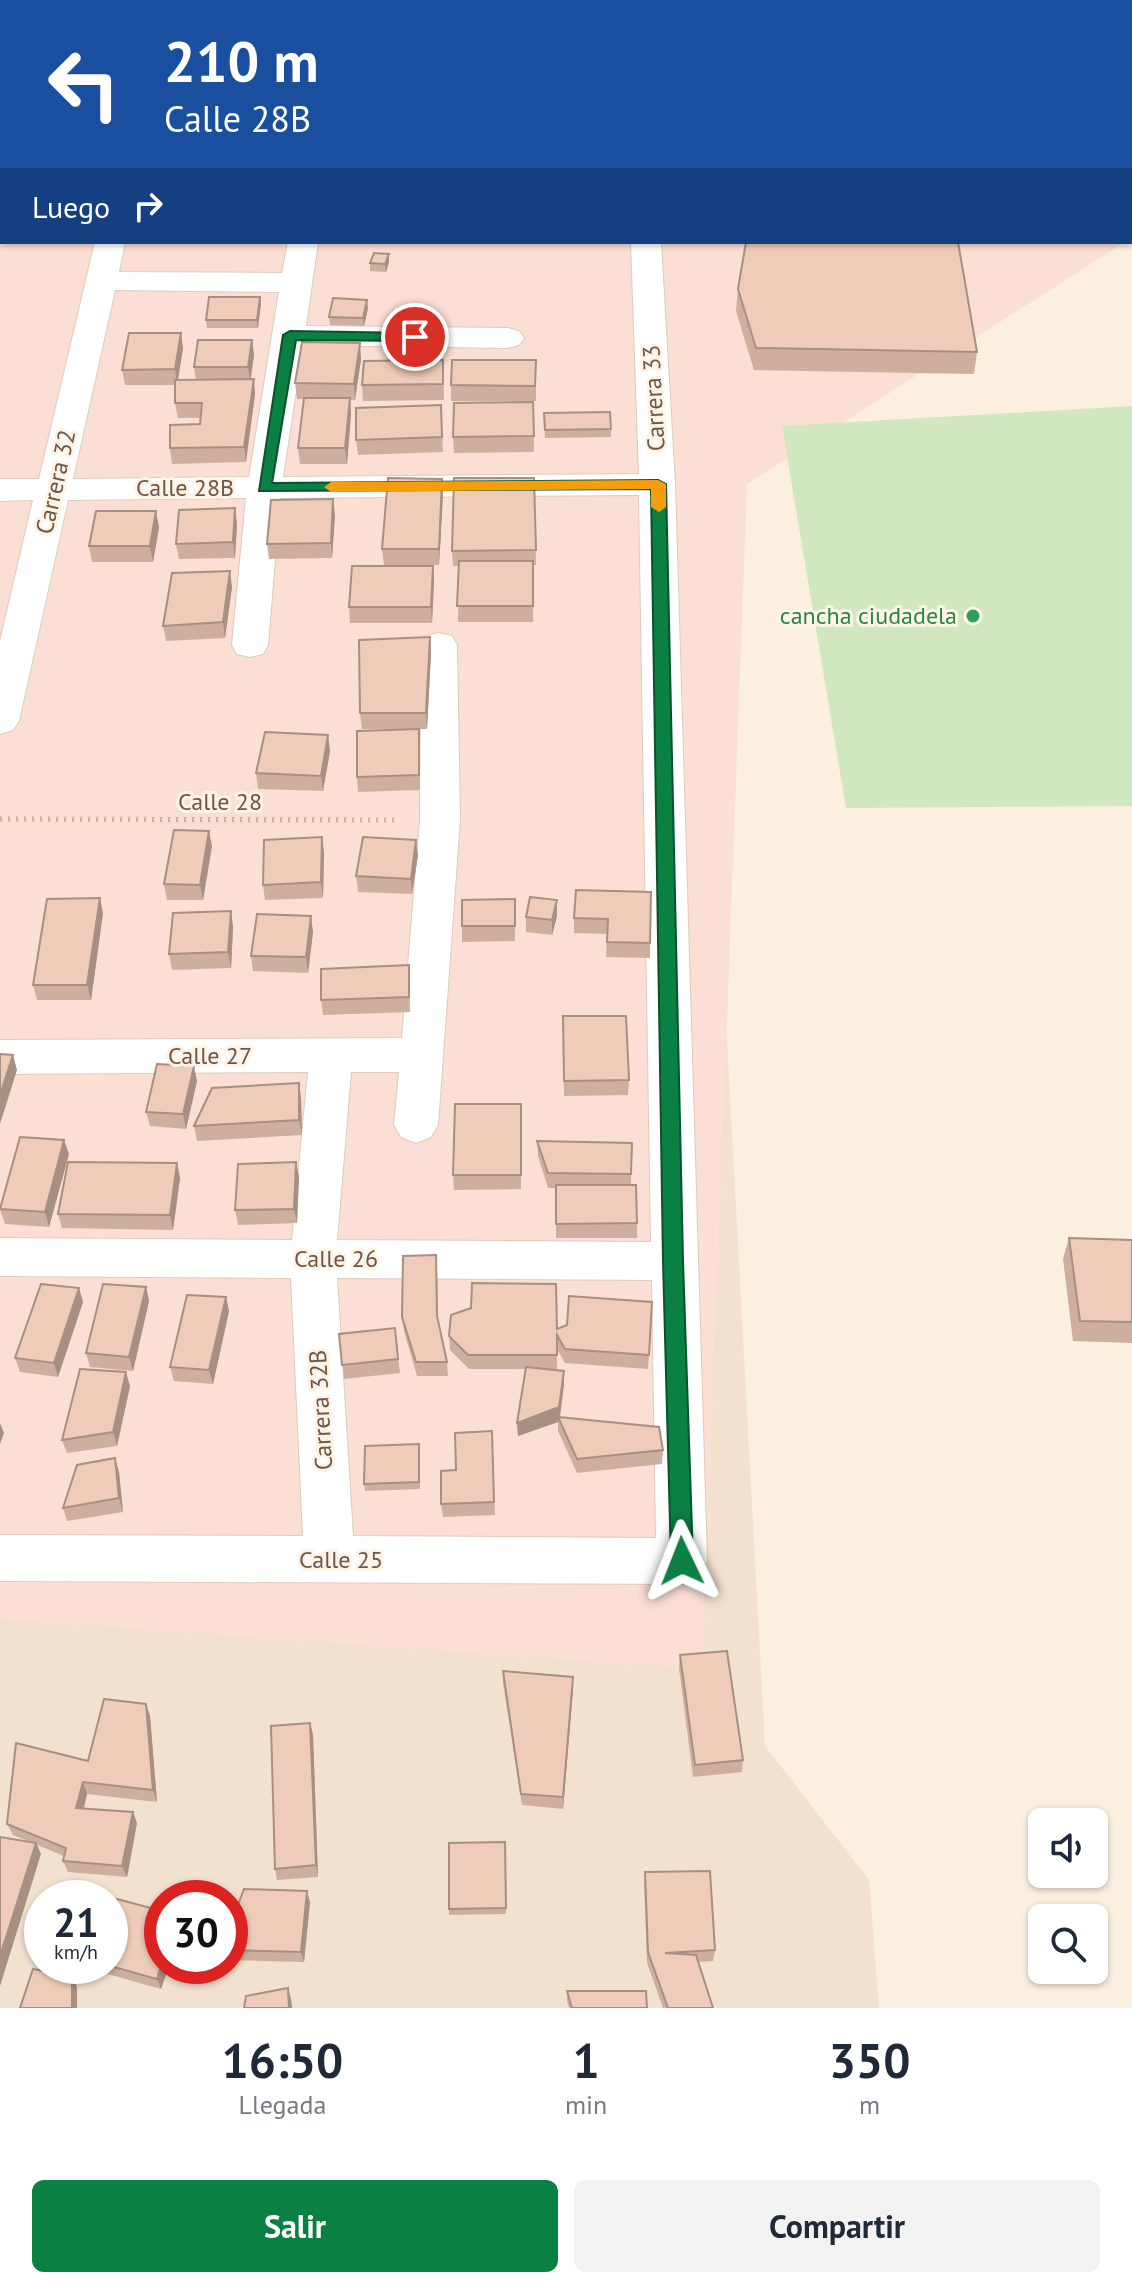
<!DOCTYPE html>
<html lang="es">
<head>
<meta charset="utf-8">
<style>
  body { margin:0; font-family:"PT Sans",sans-serif; background:#f2f2f3; color:#1f2937; height:100vh; display:flex; flex-direction:column; font-size:30px; white-space:nowrap }
  * { box-sizing:border-box; margin:0 }
  p { font-size:26px; color:#747a83 }
  .icon { flex:none; width:44px; height:44px; fill:none; stroke:currentColor; stroke-width:2; stroke-linecap:round; stroke-linejoin:round }
  .map { position:relative; height:2008px; overflow:hidden }
  .details { display:flex; flex-direction:column; background:#fff; flex:1 }
  .details>* { flex:none }
  .guide { position:absolute; left:0px; top:0px; width:1132px; height:244px; box-shadow:0 2px 6px #0004; background:#1a4fa0; color:#fff; overflow:hidden }
  .tools { position:absolute; left:1028px; top:1808px; display:grid; gap:16px }
  .tools a { display:grid; place-items:center; width:80px; height:80px; border-radius:12px; background:#fff; box-shadow:0 2px 6px #0004; font-size:40px }
  .speed { position:absolute; left:24px; top:1880px; display:flex; gap:16px; font-size:40px; font-weight:700; text-align:center }
  .speed>* { display:grid; place-content:center; width:104px; height:104px; border-radius:50%; background:#fff; box-shadow:0 2px 6px #0004; line-height:1 }
  .speed small { font-size:20px; font-weight:400 }
  .speed .limit { border:12px solid #d22; background:#fff; color:#111 }
  .pin { position:absolute; display:grid; place-items:center; width:68px; height:68px; color:#fff; margin:-34px; border:4px solid #fff; border-radius:50%; box-shadow:0 2px 8px #0007 }
  .me { position:absolute; width:88px; margin:-44px; rotate:358deg; stroke-linejoin:round; filter:drop-shadow(0 0 6px #0008) }
  .turn { display:flex; align-items:center; gap:28px; height:168px; padding:0 32px; font-size:36px }
  .turn .icon { width:104px; height:104px; stroke-width:2.5 }
  .turn b { display:block; font-size:56px; line-height:68px }
  .then { display:flex; align-items:center; height:76px; padding:0 32px; background:#0003; gap:16px; font-size:30px }
  .eta { display:flex; justify-content:space-evenly; align-items:center; height:136px; text-align:center }
  .eta b { font-size:48px; font-weight:700; line-height:56px }
  .action { display:flex; gap:16px; margin-top:auto; padding:16px 32px }
  .action a { flex:1; height:92px; border-radius:12px; background:#0b8043; color:#fff; font-size:32px; font-weight:700; line-height:92px; text-align:center }
  .action a+a { background:#f2f2f3; color:#1f2937 }
  .map>svg:first-child { display:block }
</style>
</head>
<body>
<div class="map">
<svg width="1132" height="2008" viewBox="0 0 1132 2008">
  <rect width="100%" height="100%" fill="#fbefe0"/>
  <path fill="#f2e1cf" fill-rule="evenodd" d="M0,0H1132V125L1130,2H2V242H684L765,1746L869,1880L879,2008H0ZM42,1898H110V1966H42ZM162,1898H230V1966H162Z"/>
  <polygon fill="#fbded4" points="0,0 1132,0 1130,239 1130,2 2,2 2,242 1125,242 747,484 703,1664 679,1668 0,1619"/>
  <polygon fill="#d1e7c0" points="1132,406 1132,806 846,808 782,426"/>
  <g fill="none" stroke-linecap="round" stroke-linejoin="round">
    <g stroke="#decbbc" stroke-width="2">
      <rect id="lane" x="713" y="0" width="12" height="2"/>
    </g>
    <g stroke="#decbbc" stroke-width="2">
      <g id="street">
        <rect x="76" y="0" width="26" height="2"/>
        <polygon points="151,0 320,0 319,2"/>
        <rect x="622" y="0" width="26" height="2"/>
        <rect x="1101" y="0" width="26" height="2"/>
        <rect x="1130" y="48" width="2" height="22"/>
        <rect x="1130" y="94" width="2" height="18"/>
        <path d="M95,242H125L119,272L282,273L288,242H318L306,326L508,328L519,331L524,338L519,345L508,348L303,345L283,477L639,474L631,242H661L675,484L707,1561L700,1577L682,1584L0,1581V1535L303,1536L291,1278L0,1276V1238L292,1240L308,1072L0,1074V1040L402,1038L420,820L421,645L426,636L439,633L452,636L457,645L460,820L438,1125L431,1137L416,1143L401,1137L394,1125L399,1072H351L337,1240L651,1242L639,495L280,498L268,645L263,654L250,657L237,654L232,645L246,498L68,500L19,721L13,730L0,734V641L33,500L0,501V479H39ZM115,290L279,292L249,477L73,479ZM337,1278L652,1280L656,1538L353,1536Z"/>
      </g>
    </g>
    <polyline stroke="#d3b09c" stroke-width="5" stroke-dasharray="2 6" stroke-linecap="butt" points="0,819 399,820"/>
    <use href="#lane" fill="#fff" fill-rule="evenodd"/>
    <use href="#street" fill="#fff" fill-rule="evenodd"/>
  </g>
  <g fill="#ceaf9f">
    <rect x="737" y="0" width="143" height="2"/>
    <rect x="882" y="0" width="13" height="2"/>
    <polygon points="1040,0 1110,0 1109,2 1040,2"/>
    <rect x="0" y="29" width="2" height="33"/>
    <rect x="0" y="73" width="2" height="39"/>
    <rect x="0" y="165" width="2" height="48"/>
    <polygon points="389,262 386,272 370,271 370,263"/>
    <polygon points="738,289 977,352 974,374 754,370 736,311"/>
    <polygon points="260,297 261,304 258,328 207,328 206,320"/>
    <polygon points="368,308 364,326 330,325 329,317"/>
    <polygon points="252,340 254,355 251,379 255,394 246,462 172,464 170,448 200,424 200,418 178,418 175,403 175,385 125,385 122,370 183,348 178,380 196,380 194,367"/>
    <polygon points="361,359 355,400 350,400 351,414 347,464 300,464 298,448 304,399 297,399 295,383"/>
    <polygon points="443,360 444,400 363,401 362,385"/>
    <polygon points="536,360 536,401 451,401 451,385"/>
    <polygon points="533,402 534,452 454,453 453,437"/>
    <polygon points="441,405 443,452 358,455 356,440"/>
    <polygon points="544,413 611,429 611,437 545,438"/>
    <polygon points="534,478 536,565 533,565 533,622 458,622 459,566 453,566 452,551"/>
    <polygon points="443,494 439,565 384,565 382,549"/>
    <polygon points="235,508 237,524 235,558 179,559 176,544"/>
    <polygon points="335,515 332,558 269,559 267,544"/>
    <polygon points="159,527 153,562 92,562 89,546"/>
    <polygon points="433,566 434,581 432,623 350,623 349,607"/>
    <polygon points="232,587 225,638 166,641 163,626"/>
    <polygon points="430,637 431,653 427,729 362,729 360,713"/>
    <polygon points="420,745 420,790 358,792 357,777"/>
    <polygon points="330,751 323,791 258,789 256,773"/>
    <polygon points="322,837 324,853 323,898 265,900 263,885"/>
    <polygon points="212,846 203,900 167,900 164,884"/>
    <polygon points="418,855 412,894 358,892 356,876"/>
    <polygon points="651,892 650,958 606,957 607,934 574,933 574,918"/>
    <polygon points="515,899 515,941 462,942 462,926"/>
    <polygon points="103,913 91,1000 37,1000 33,985"/>
    <polygon points="557,916 552,935 526,932 526,917"/>
    <polygon points="233,927 231,968 172,970 169,954"/>
    <polygon points="313,932 308,973 253,971 251,956"/>
    <polygon points="409,965 410,1012 323,1015 321,1000"/>
    <polygon points="563,1016 629,1080 628,1095 564,1096"/>
    <polygon points="197,1081 186,1129 150,1126 146,1112"/>
    <polygon points="299,1083 301,1098 302,1135 197,1141 194,1126"/>
    <polygon points="521,1104 521,1189 454,1190 453,1175"/>
    <polygon points="537,1141 632,1143 631,1185 637,1223 637,1238 556,1238 556,1188 548,1188 538,1156"/>
    <polygon points="69,1154 49,1227 5,1224 0,1209"/>
    <polygon points="177,1163 180,1178 173,1230 62,1228 58,1214"/>
    <polygon points="299,1176 297,1223 238,1225 235,1210"/>
    <polygon points="1069,1238 1132,1240 1132,1343 1073,1341 1063,1259"/>
    <polygon points="437,1270 438,1320 447,1362 448,1376 417,1376 404,1331 402,1317"/>
    <polygon points="146,1287 149,1301 133,1371 90,1367 86,1353"/>
    <polygon points="79,1288 83,1302 58,1377 20,1372 15,1358"/>
    <polygon points="226,1297 229,1311 213,1384 174,1381 170,1367"/>
    <polygon points="652,1302 648,1369 565,1363 557,1349 557,1370 564,1385 560,1418 663,1450 662,1464 577,1473 558,1431 558,1422 518,1436 517,1423 525,1369 469,1369 450,1350 449,1336 557,1329"/>
    <polygon points="395,1328 400,1373 344,1379 339,1334"/>
    <polygon points="130,1386 117,1446 67,1453 62,1440"/>
    <polygon points="492,1431 495,1515 443,1517 441,1504 456,1470"/>
    <polygon points="419,1444 420,1489 365,1491 364,1484"/>
    <polygon points="119,1472 123,1512 67,1521 63,1508"/>
    <polygon points="680,1655 743,1760 742,1772 693,1777 679,1668"/>
    <polygon points="503,1671 573,1689 563,1809 522,1805 503,1683"/>
    <polygon points="150,1716 157,1802 87,1794 84,1808 137,1823 127,1877 68,1872 63,1861 64,1856 37,1845 41,1854 28,1841 13,1835 7,1824 88,1761"/>
    <polygon points="310,1723 313,1735 318,1877 277,1880 275,1869"/>
    <polygon points="505,1842 506,1914 449,1915 449,1909"/>
    <polygon points="645,1872 715,1950 713,1961 698,1962 713,2008 663,2008 647,1963 644,1883"/>
    <polygon points="310,1902 304,1962 230,1960 230,1926"/>
    <polygon points="97,1966 169,1966 161,1989 100,1972"/>
    <polygon points="567,1991 647,2008 569,2008 567,2001"/>
  </g>
  <g fill="#a78f82">
    <polygon points="389,254 389,262 386,272 385,264"/>
    <polygon points="260,297 261,304 258,328 257,320"/>
    <polygon points="367,300 368,308 364,326 363,318"/>
    <polygon points="181,333 183,348 177,385 175,369"/>
    <polygon points="252,340 254,355 250,382 248,367"/>
    <polygon points="360,343 361,359 355,400 354,384"/>
    <polygon points="254,379 255,394 246,462 244,447"/>
    <polygon points="350,398 351,414 347,464 345,448"/>
    <polygon points="442,479 443,494 439,565 439,549"/>
    <polygon points="333,499 335,515 332,558 331,543"/>
    <polygon points="235,508 237,524 235,558 233,542"/>
    <polygon points="156,511 159,527 153,562 150,546"/>
    <polygon points="433,566 434,581 432,623 431,607"/>
    <polygon points="230,571 232,587 225,638 223,622"/>
    <polygon points="430,637 431,653 427,729 426,713"/>
    <polygon points="328,735 330,751 323,791 321,776"/>
    <polygon points="209,831 212,846 203,900 200,885"/>
    <polygon points="322,837 324,853 323,898 321,882"/>
    <polygon points="416,840 418,855 412,894 411,879"/>
    <polygon points="100,898 103,913 91,1000 87,985"/>
    <polygon points="557,900 557,916 552,935 552,920"/>
    <polygon points="231,911 233,927 231,968 228,952"/>
    <polygon points="311,916 313,932 308,973 306,957"/>
    <polygon points="13,1055 17,1070 0,1124 0,1095"/>
    <polygon points="194,1066 197,1081 186,1129 183,1114"/>
    <polygon points="299,1083 301,1098 302,1135 299,1120"/>
    <polygon points="64,1140 69,1154 49,1227 45,1212"/>
    <polygon points="296,1162 299,1176 297,1223 294,1209"/>
    <polygon points="177,1163 180,1178 173,1230 170,1215"/>
    <polygon points="146,1287 149,1301 133,1371 129,1357"/>
    <polygon points="79,1288 83,1302 58,1377 54,1363"/>
    <polygon points="226,1297 229,1311 213,1384 209,1370"/>
    <polygon points="564,1371 564,1385 559,1421 558,1417 558,1422 518,1436 517,1423"/>
    <polygon points="126,1372 130,1386 117,1446 113,1432"/>
    <polygon points="0,1423 4,1433 0,1444"/>
    <polygon points="115,1458 119,1472 123,1512 119,1498"/>
    <polygon points="573,1677 573,1689 563,1809 563,1797"/>
    <polygon points="146,1704 150,1716 157,1802 153,1790"/>
    <polygon points="310,1723 313,1735 318,1877 316,1865"/>
    <polygon points="83,1782 87,1794 81,1819 76,1808"/>
    <polygon points="133,1812 137,1823 127,1877 122,1866"/>
    <polygon points="36,1843 41,1854 0,1986 0,1956"/>
    <polygon points="307,1891 310,1902 304,1962 301,1952"/>
    <polygon points="162,1963 162,1966 169,1966 161,1989 157,1979"/>
    <polygon points="72,1976 77,1987 77,2008 72,2008"/>
    <polygon points="288,1988 291,1999 292,2008 289,2008"/>
  </g>
  <g fill="#efccb9" stroke="#a78f82" stroke-width="2">
    <polygon points="899,0 968,0 969,2 900,2"/>
    <rect x="0" y="29" width="2" height="18"/>
    <rect x="0" y="73" width="2" height="24"/>
    <rect x="0" y="165" width="2" height="32"/>
    <polygon points="746,242 958,242 977,352 756,348 738,289"/>
    <polygon points="374,253 389,254 385,264 370,263"/>
    <polygon points="209,297 260,297 257,320 206,320"/>
    <polygon points="333,298 367,300 363,318 329,317"/>
    <polygon points="129,333 181,333 175,369 122,370"/>
    <polygon points="198,340 252,340 248,367 194,367"/>
    <polygon points="302,342 360,343 354,384 295,383"/>
    <polygon points="443,360 443,384 362,385 364,361"/>
    <polygon points="452,360 536,360 535,386 451,385"/>
    <polygon points="254,379 244,447 170,448 170,425 200,424 202,403 175,403 175,380"/>
    <polygon points="304,398 350,398 345,448 298,448"/>
    <polygon points="533,402 534,436 453,437 454,403"/>
    <polygon points="441,405 442,437 356,440 356,408"/>
    <polygon points="610,412 611,429 545,430 544,413"/>
    <polygon points="388,478 442,479 439,549 382,549"/>
    <polygon points="454,478 534,478 536,550 452,551"/>
    <polygon points="333,499 331,543 267,544 271,500"/>
    <polygon points="235,508 233,542 176,544 179,510"/>
    <polygon points="96,511 156,511 150,546 89,546"/>
    <polygon points="459,561 533,561 533,606 457,606"/>
    <polygon points="352,566 433,566 431,607 349,607"/>
    <polygon points="230,571 223,622 163,626 172,573"/>
    <polygon points="430,637 426,713 360,713 359,640"/>
    <polygon points="419,729 419,775 357,777 357,731"/>
    <polygon points="265,732 328,735 321,776 256,773"/>
    <polygon points="174,830 209,831 200,885 164,884"/>
    <polygon points="322,837 321,882 263,885 264,840"/>
    <polygon points="363,837 416,840 411,879 356,876"/>
    <polygon points="576,890 651,892 650,943 607,942 608,919 574,918"/>
    <polygon points="530,897 557,900 552,920 526,917"/>
    <polygon points="100,898 87,985 33,985 47,899"/>
    <polygon points="515,899 515,926 462,926 462,900"/>
    <polygon points="231,911 228,952 169,954 173,913"/>
    <polygon points="257,914 311,916 306,957 251,956"/>
    <polygon points="409,965 409,997 321,1000 321,969"/>
    <polygon points="563,1016 626,1016 629,1080 564,1081"/>
    <polygon points="0,1054 13,1055 0,1095"/>
    <polygon points="157,1064 194,1066 183,1114 146,1112"/>
    <polygon points="299,1083 299,1120 194,1126 212,1088"/>
    <polygon points="455,1104 521,1104 521,1175 453,1175"/>
    <polygon points="20,1137 64,1140 45,1212 0,1209"/>
    <polygon points="537,1141 632,1143 631,1174 548,1173"/>
    <polygon points="68,1162 177,1163 170,1215 58,1214"/>
    <polygon points="296,1162 294,1209 235,1210 238,1164"/>
    <polygon points="556,1185 636,1185 637,1223 556,1224"/>
    <polygon points="1069,1238 1132,1240 1132,1322 1080,1321"/>
    <polygon points="436,1255 437,1316 447,1362 416,1362 402,1317 403,1256"/>
    <polygon points="472,1283 556,1284 557,1329 567,1325 569,1296 652,1302 649,1355 565,1349 557,1335 557,1355 468,1355 449,1336 451,1315 471,1308"/>
    <polygon points="41,1284 79,1288 54,1363 15,1358"/>
    <polygon points="103,1284 146,1287 129,1357 86,1353"/>
    <polygon points="187,1295 226,1297 209,1370 170,1367"/>
    <polygon points="395,1328 398,1359 342,1365 339,1334"/>
    <polygon points="526,1367 564,1371 559,1407 517,1423"/>
    <polygon points="80,1369 126,1372 113,1432 62,1440"/>
    <polygon points="558,1417 659,1427 663,1450 577,1459"/>
    <polygon points="492,1431 494,1502 441,1504 441,1471 456,1470 455,1433"/>
    <polygon points="419,1444 419,1482 364,1484 365,1446"/>
    <polygon points="115,1458 119,1498 63,1508 77,1465"/>
    <polygon points="727,1651 743,1760 695,1765 680,1655"/>
    <polygon points="503,1671 573,1677 563,1797 521,1794"/>
    <polygon points="104,1699 146,1704 153,1790 83,1782 76,1808 133,1812 122,1866 63,1861 66,1848 7,1824 16,1743 88,1761"/>
    <polygon points="310,1723 316,1865 275,1869 271,1726"/>
    <polygon points="0,1837 36,1843 0,1956"/>
    <polygon points="505,1842 506,1908 449,1909 449,1843"/>
    <polygon points="710,1871 715,1950 665,1953 696,1955 713,2008 668,2008 648,1952 645,1872"/>
    <polygon points="244,1889 307,1891 301,1952 230,1950 230,1926"/>
    <polygon points="117,1899 162,1911 162,1963 157,1979 110,1966 110,1919"/>
    <polygon points="33,1969 72,1976 72,2008 20,2008"/>
    <polygon points="288,1988 289,2008 244,2008 246,1996"/>
    <polygon points="567,1991 646,1991 647,2008 572,2008"/>
  </g>
  <polygon fill="#0b8043" stroke="#07532c" stroke-width="2" points="290,331 415,333 422,337 415,341 296,340 272,483 658,480 666,484 683,1261 693,1561 690,1568 682,1571 674,1568 671,1561 663,1261 651,489 259,491 283,335"/>
  <polygon fill="#f59e0b" points="658,480 666,484 666,507 659,512 651,507 651,489 331,492 324,487 331,482"/>
  <circle fill="#2e9e5b" stroke="#fef4e5" stroke-width="3" cx="973" cy="616" r="8"/>
  <g text-anchor="middle" stroke-width="6" stroke-linejoin="round" paint-order="stroke">
    <g font-size="24" fill="#705549" stroke="#fef4e5">
      <text transform="translate(654 398) rotate(-93)" y="8">Carrera 33</text>
      <text transform="translate(56 482) rotate(-77)" y="8">Carrera 32</text>
      <text x="185" y="496">Calle 28B</text>
      <text x="220" y="810">Calle 28</text>
      <text x="210" y="1064">Calle 27</text>
      <text x="336" y="1267">Calle 26</text>
      <text transform="translate(321 1410) rotate(-93)" y="8">Carrera 32B</text>
      <text x="341" y="1568">Calle 25</text>
    </g>
    <g font-size="24" fill="#27864d" stroke="#fef4e5" text-anchor="end">
      <text x="957" y="624">cancha ciudadela</text>
    </g>
  </g>
</svg>
<div class="tools">
<a><svg class="icon" aria-label="sound" viewBox="0 0 24 24"><path d="M4 9h4l5-4v14l-5-4H4zM17 9q2 3 0 6"/></svg></a>
<a><svg class="icon" aria-label="search" viewBox="0 0 24 24"><circle cx="10" cy="10" r="6"/><path d="M15 15l6 6"/></svg></a>
</div>
<div class="speed"><div>21<small>km/h</small></div><div class="limit">30</div></div>
<div class="pin" style="left:415px;top:337px;background:#d93025"><svg class="icon" aria-label="arrive" viewBox="0 0 24 24"><path d="M6 21V4h12l-3 4 3 4H6"/></svg></div>
<svg class="me" style="left:682px;top:1561px" viewBox="-20 -20 40 40"><path d="M0-17L14 15 0 8-14 15z" fill="#0b8043" stroke="#fff" stroke-width="4"/></svg>
<div class="guide">
<div class="turn"><svg class="icon" aria-label="left" viewBox="0 0 24 24"><path d="M17 20v-9H6M10 6l-5 5 5 5"/></svg><div><b>210 m</b>Calle 28B</div></div>
<div class="then">Luego<svg class="icon" aria-label="right" viewBox="0 0 24 24"><path d="M7 20v-9h11M14 6l5 5-5 5"/></svg></div>
</div>
</div>
<section class="details">
<div class="eta">
<div><b>16:50</b><p>Llegada</p></div>
<div><b>1</b><p>min</p></div>
<div><b>350</b><p>m</p></div>
</div>
<div class="action"><a>Salir</a><a>Compartir</a></div>
</section>
</body>
</html>
